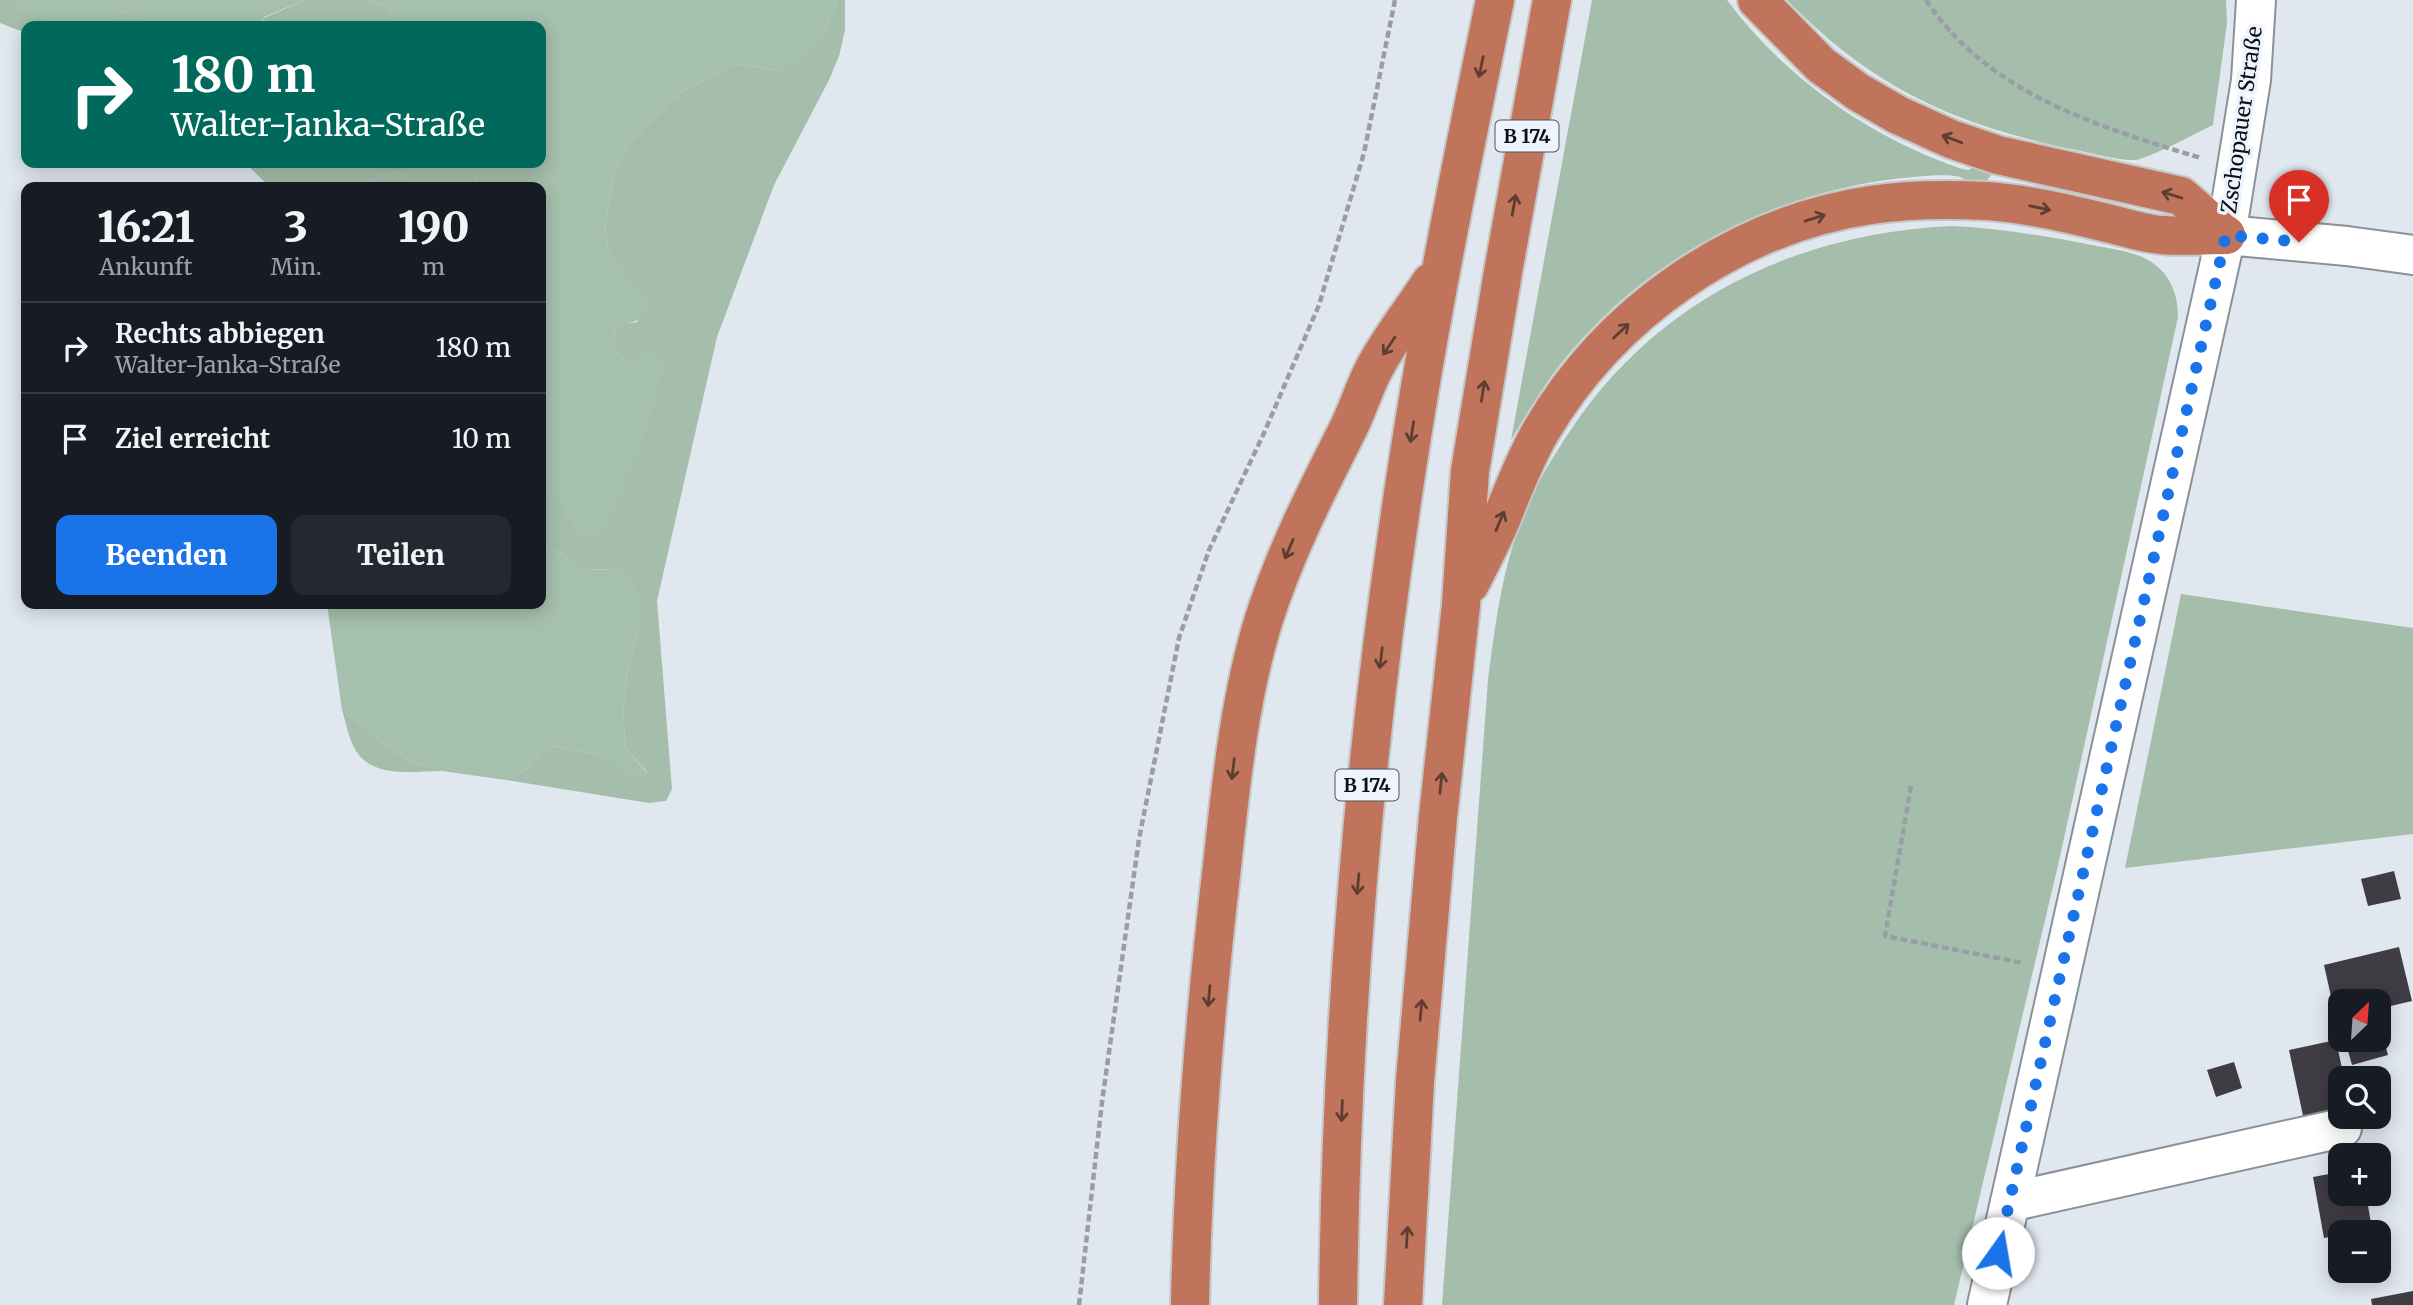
<!DOCTYPE html>
<html lang="de">
<head>
<meta charset="utf-8">
<style>
  body { margin:0; font-family:Merriweather,serif; background:#242831; color:#f1f3f6; height:100vh; display:flex; flex-direction:column; font-size:26px; white-space:nowrap }
  * { box-sizing:border-box; margin:0 }
  p { font-size:23px; color:#9ea1a6 }
  .icon { flex:none; width:38px; height:38px; fill:none; stroke:currentColor; stroke-width:2; stroke-linecap:round; stroke-linejoin:round }
  .map { position:relative; flex:1; overflow:hidden }
  .panel { position:absolute; left:21px; top:182px; width:525px; height:427px; display:flex; flex-direction:column; background:#171b24; border-radius:14px; box-shadow:0 4px 18px #0003 }
  .panel>* { flex:none }
  .hud { position:absolute; left:21px; top:21px; width:525px; height:147px; border-radius:14px; box-shadow:0 4px 18px #0003; background:#00695c; color:#fff; overflow:hidden }
  .needle { width:46px; rotate:25deg }
  .buttons { position:absolute; left:2328px; top:989px; display:grid; gap:14px }
  .buttons a { display:grid; place-items:center; width:63px; height:63px; border-radius:14px; background:#171b24; box-shadow:0 4px 18px #0003; font-size:35px }
  .pin { position:absolute; display:grid; place-items:center; width:60px; height:60px; color:#fff; margin:-72px -30px; border-radius:50% 50% 50% 0; rotate:-45deg; box-shadow:0 0 7px #0007 }
  .pin .icon { rotate:45deg }
  .me { position:absolute; width:77px; margin:-38px; rotate:13deg; stroke-linejoin:round; filter:drop-shadow(0 0 5px #0008) }
  .turn { display:flex; align-items:center; gap:24px; height:147px; padding:0 35px; font-size:32px }
  .turn .icon { width:91px; height:91px; stroke-width:2.5 }
  .turn b { display:block; font-size:49px; line-height:60px }
  .eta { display:flex; justify-content:space-evenly; align-items:center; height:119px; text-align:center }
  .eta b { font-size:42px; font-weight:800; line-height:49px }
  .action { display:flex; gap:14px; margin-top:auto; padding:14px 35px }
  .action a { flex:1; height:80px; border-radius:14px; background:#1a73e8; color:#fff; font-size:28px; font-weight:800; line-height:80px; text-align:center }
  .action a+a { background:#242831; color:#f1f3f6 }
  ul { padding:0; list-style:none }
  li { display:flex; align-items:center; gap:21px; height:91px; padding:0 35px; border-top:2px solid #363941 }
  li div { flex:1 }
  li b { display:block; font-size:26px }
  li em { font-style:normal }
  .map>svg:first-child { display:block }
</style>
</head>
<body>
<div class="map">
<svg width="2413" height="1305" viewBox="0 0 2413 1305">
  <rect width="100%" height="100%" fill="#e0e7ef"/>
  <g fill="#a5beab">
    <polygon points="0,0 15,0 26,13 104,25 121,12 133,10 144,20 146,26 26,26 26,33 0,23"/>
    <polygon points="305,0 367,0 386,7 396,26 258,26 264,18"/>
    <polygon points="837,0 845,0 845,30 839,56 829,80 774,185 717,337 657,601 672,789 666,801 649,803 506,780 528,768 541,752 555,746 599,755 640,780 647,772 626,748 623,712 627,674 640,622 622,569 581,570 564,555 541,543 541,489 565,508 572,520 623,358 613,348 615,330 623,324 638,322 623,270 608,250 605,224 614,174 631,141 682,92 734,64 780,71 821,40"/>
    <path d="M1592,0H1727C1785,78 1870,138 1962,169L1969,170L1974,165L1990,172L1991,175L1984,184C1967,184 1973,183 1960,177C1948,173 1915,177 1902,178C1776,192 1657,252 1574,348C1549,376 1530,408 1511,440Z"/>
    <path d="M1787,0H2226L2227,23L2213,125C2198,132 2146,160 2135,160C2120,161 2087,152 2071,149C1953,124 1872,87 1787,0Z"/>
    <polygon points="245,163 416,163 426,168 465,166 470,167 479,187 413,187 403,173 394,172 374,179 360,187 270,187"/>
    <path d="M1952,226C2000,228 2045,236 2092,245C2111,249 2133,251 2150,261C2170,274 2178,293 2178,317L2059,861L1954,1305H1442L1488,680C1495,627 1501,575 1520,525C1532,491 1550,461 1570,431C1657,299 1797,233 1952,226Z"/>
    <polygon points="2181,594 2413,628 2413,834 2125,868"/>
    <path d="M342,710L387,747L410,761L442,771C414,771 374,779 356,751C349,740 346,723 342,710Z"/>
  </g>
  <g fill="#a5c0ac">
    <polygon points="15,0 305,0 264,17 258,26 146,26 144,20 133,10 121,12 104,25 63,26 26,13"/>
    <path d="M367,0H837L821,40L805,61L780,71L734,64L682,92L631,141L614,174L605,224L608,250L647,299L649,313C635,325 628,320 615,330L613,348L623,358L650,352L661,357L664,369L639,456L603,530L592,540L585,541L577,538C569,512 562,506 541,489V187H479L470,167L426,168L416,163H541V26H396L386,7Z"/>
    <polygon points="394,172 403,173 413,187 360,187 374,179"/>
    <polygon points="541,543 564,555 581,570 622,569 633,574 637,587 640,622 627,674 623,712 626,748 647,773 646,778 640,781 599,755 555,746 541,752 528,768 506,780 442,771 410,761 387,747 342,710 327,604 541,604"/>
  </g>
  <g fill="#3f3c44">
    <polygon points="2394,871 2401,899 2368,906 2361,879"/>
    <polygon points="2399,947 2412,1001 2378,1009 2378,1001 2340,1001 2340,1018 2336,1019 2324,965"/>
    <polygon points="2379,1022 2388,1055 2352,1065 2345,1040 2378,1040"/>
    <polygon points="2336,1040 2344,1078 2340,1078 2340,1118 2305,1125 2289,1050"/>
    <polygon points="2234,1062 2242,1088 2216,1097 2207,1070"/>
    <polygon points="2340,1172 2340,1194 2366,1194 2372,1229 2340,1232 2340,1235 2324,1238 2313,1177"/>
    <polygon points="2413,1291 2413,1305 2372,1305 2371,1299"/>
  </g>
  <g fill="none" stroke-linecap="round" stroke-linejoin="round">
    <g stroke="#8a9198" stroke-width="42">
      <g id="minor">
        <polyline points="2226,235 2347,246 2413,255"/>
        <polyline points="2010,1202 2342,1128"/>
        <polyline points="1987,1305 2226,235 2251,80 2256,0"/>
      </g>
    </g>
    <g stroke="#c5c6c6" stroke-width="42">
      <g id="highway">
        <polyline points="1757,0 1821,65 1858,92 1898,115 1951,139 1998,155 2181,196 2226,235"/>
        <path d="M1470,584C1480,564 1491,543 1500,522C1513,491 1524,460 1541,431C1610,313 1735,225 1871,205C1909,199 1948,199 1987,201C2029,204 2070,214 2111,224C2128,228 2146,234 2163,235C2183,237 2205,235 2226,235"/>
        <path d="M1190,1305C1193,1158 1205,1011 1222,866C1231,784 1239,701 1263,622C1284,555 1315,494 1347,431C1358,410 1364,387 1375,367C1391,337 1413,310 1431,282"/>
        <path d="M1338,1305C1341,1025 1364,745 1407,468C1431,311 1463,156 1495,0"/>
        <polyline points="1403,1305 1415,1081 1438,817 1461,605 1470,471 1503,272 1552,0"/>
      </g>
    </g>
    <g stroke="#989ea4" stroke-width="4.5" stroke-dasharray="7 3.5" stroke-linecap="butt">
      <path d="M1926,0C1988,94 2099,127 2201,158"/>
      <polyline points="1911,786 1885,936 2023,963"/>
      <polyline points="1079,1305 1102,1102 1139,839 1179,638 1209,550 1264,433 1319,305 1364,153 1395,0"/>
    </g>
    <use href="#minor" stroke="#fff" stroke-width="38"/>
    <use href="#highway" stroke="#c0745c" stroke-width="38"/>
  </g>
  <defs><path id="oneway-shaft" d="M-6 0H5M1.5-3L5.5 0L1.5 3" fill="none" stroke-width="1.6" stroke-linecap="round" stroke-linejoin="round" transform="scale(1.75)"/></defs>
  <g stroke="#5e3d34">
    <use href="#oneway-shaft" transform="translate(1481 67) rotate(102)"/>
    <use href="#oneway-shaft" transform="translate(1952 139) rotate(-159)"/>
    <use href="#oneway-shaft" transform="translate(2172 195) rotate(-163)"/>
    <use href="#oneway-shaft" transform="translate(1514 205) rotate(-80)"/>
    <use href="#oneway-shaft" transform="translate(2040 208) rotate(12)"/>
    <use href="#oneway-shaft" transform="translate(1815 218) rotate(-17)"/>
    <use href="#oneway-shaft" transform="translate(1621 331) rotate(-43)"/>
    <use href="#oneway-shaft" transform="translate(1389 346) rotate(124)"/>
    <use href="#oneway-shaft" transform="translate(1483 391) rotate(-81)"/>
    <use href="#oneway-shaft" transform="translate(1412 432) rotate(99)"/>
    <use href="#oneway-shaft" transform="translate(1500 521) rotate(-67)"/>
    <use href="#oneway-shaft" transform="translate(1289 549) rotate(113)"/>
    <use href="#oneway-shaft" transform="translate(1381 658) rotate(97)"/>
    <use href="#oneway-shaft" transform="translate(1233 769) rotate(97)"/>
    <use href="#oneway-shaft" transform="translate(1441 783) rotate(-84)"/>
    <use href="#oneway-shaft" transform="translate(1358 884) rotate(95)"/>
    <use href="#oneway-shaft" transform="translate(1209 996) rotate(95)"/>
    <use href="#oneway-shaft" transform="translate(1421 1010) rotate(-85)"/>
    <use href="#oneway-shaft" transform="translate(1342 1111) rotate(92)"/>
    <use href="#oneway-shaft" transform="translate(1407 1237) rotate(-87)"/>
  </g>
  <g fill="none" stroke-linecap="round" stroke-linejoin="round">
    <polyline stroke="#1a73e8" stroke-width="12" stroke-dasharray="0 21.6" points="1998,1253 2226,235 2299,242"/>
  </g>
  <g text-anchor="middle" stroke-width="7" stroke-linejoin="round" paint-order="stroke">
    <g fill="#edf4fd" stroke="#505459" stroke-width="2">
      <rect x="1495.5" y="120.5" width="63" height="31" rx="5"/>
      <rect x="1335.5" y="769.5" width="63" height="31" rx="5"/>
    </g>
    <g font-size="19" font-weight="bold" fill="#0d1013">
      <text x="1527" y="143">B 174</text>
      <text x="1367" y="792">B 174</text>
    </g>
    <g font-size="21" fill="#0d1013" stroke="#edf4fd">
      <text transform="translate(2242 120) rotate(-82)" y="7">Zschopauer Straße</text>
    </g>
  </g>
</svg>
<div class="buttons">
<a><svg class="needle" viewBox="-14 -14 28 28"><path d="M0-13l5 13h-10z" fill="#e53935"/><path d="M0 13l5-13h-10z" fill="#9ea1a6"/></svg></a>
<a><svg class="icon" aria-label="search" viewBox="0 0 24 24"><circle cx="10" cy="10" r="6"/><path d="M15 15l6 6"/></svg></a>
<a>+</a>
<a>−</a>
</div>
<div class="pin" style="left:2299px;top:242px;background:#d93025"><svg class="icon" aria-label="arrive" viewBox="0 0 24 24"><path d="M6 21V4h12l-3 4 3 4H6"/></svg></div>
<svg class="me" style="left:1998px;top:1253px" viewBox="-20 -20 40 40"><circle r="19" fill="#fff"/><path d="M0-13L10 11 0 6-10 11z" fill="#1a73e8"/></svg>
<div class="hud">
<div class="turn"><svg class="icon" aria-label="right" viewBox="0 0 24 24"><path d="M7 20v-9h11M14 6l5 5-5 5"/></svg><div><b>180 m</b>Walter-Janka-Straße</div></div>
</div>
<section class="panel">
<div class="eta">
<div><b>16:21</b><p>Ankunft</p></div>
<div><b>3</b><p>Min.</p></div>
<div><b>190</b><p>m</p></div>
</div>
<ul>
<li><svg class="icon" aria-label="right" viewBox="0 0 24 24"><path d="M7 20v-9h11M14 6l5 5-5 5"/></svg><div><b>Rechts abbiegen</b><p>Walter-Janka-Straße</p></div><em>180 m</em></li>
<li><svg class="icon" aria-label="arrive" viewBox="0 0 24 24"><path d="M6 21V4h12l-3 4 3 4H6"/></svg><div><b>Ziel erreicht</b></div><em>10 m</em></li>
</ul>
<div class="action"><a>Beenden</a><a>Teilen</a></div>
</section>
</div>
</body>
</html>
